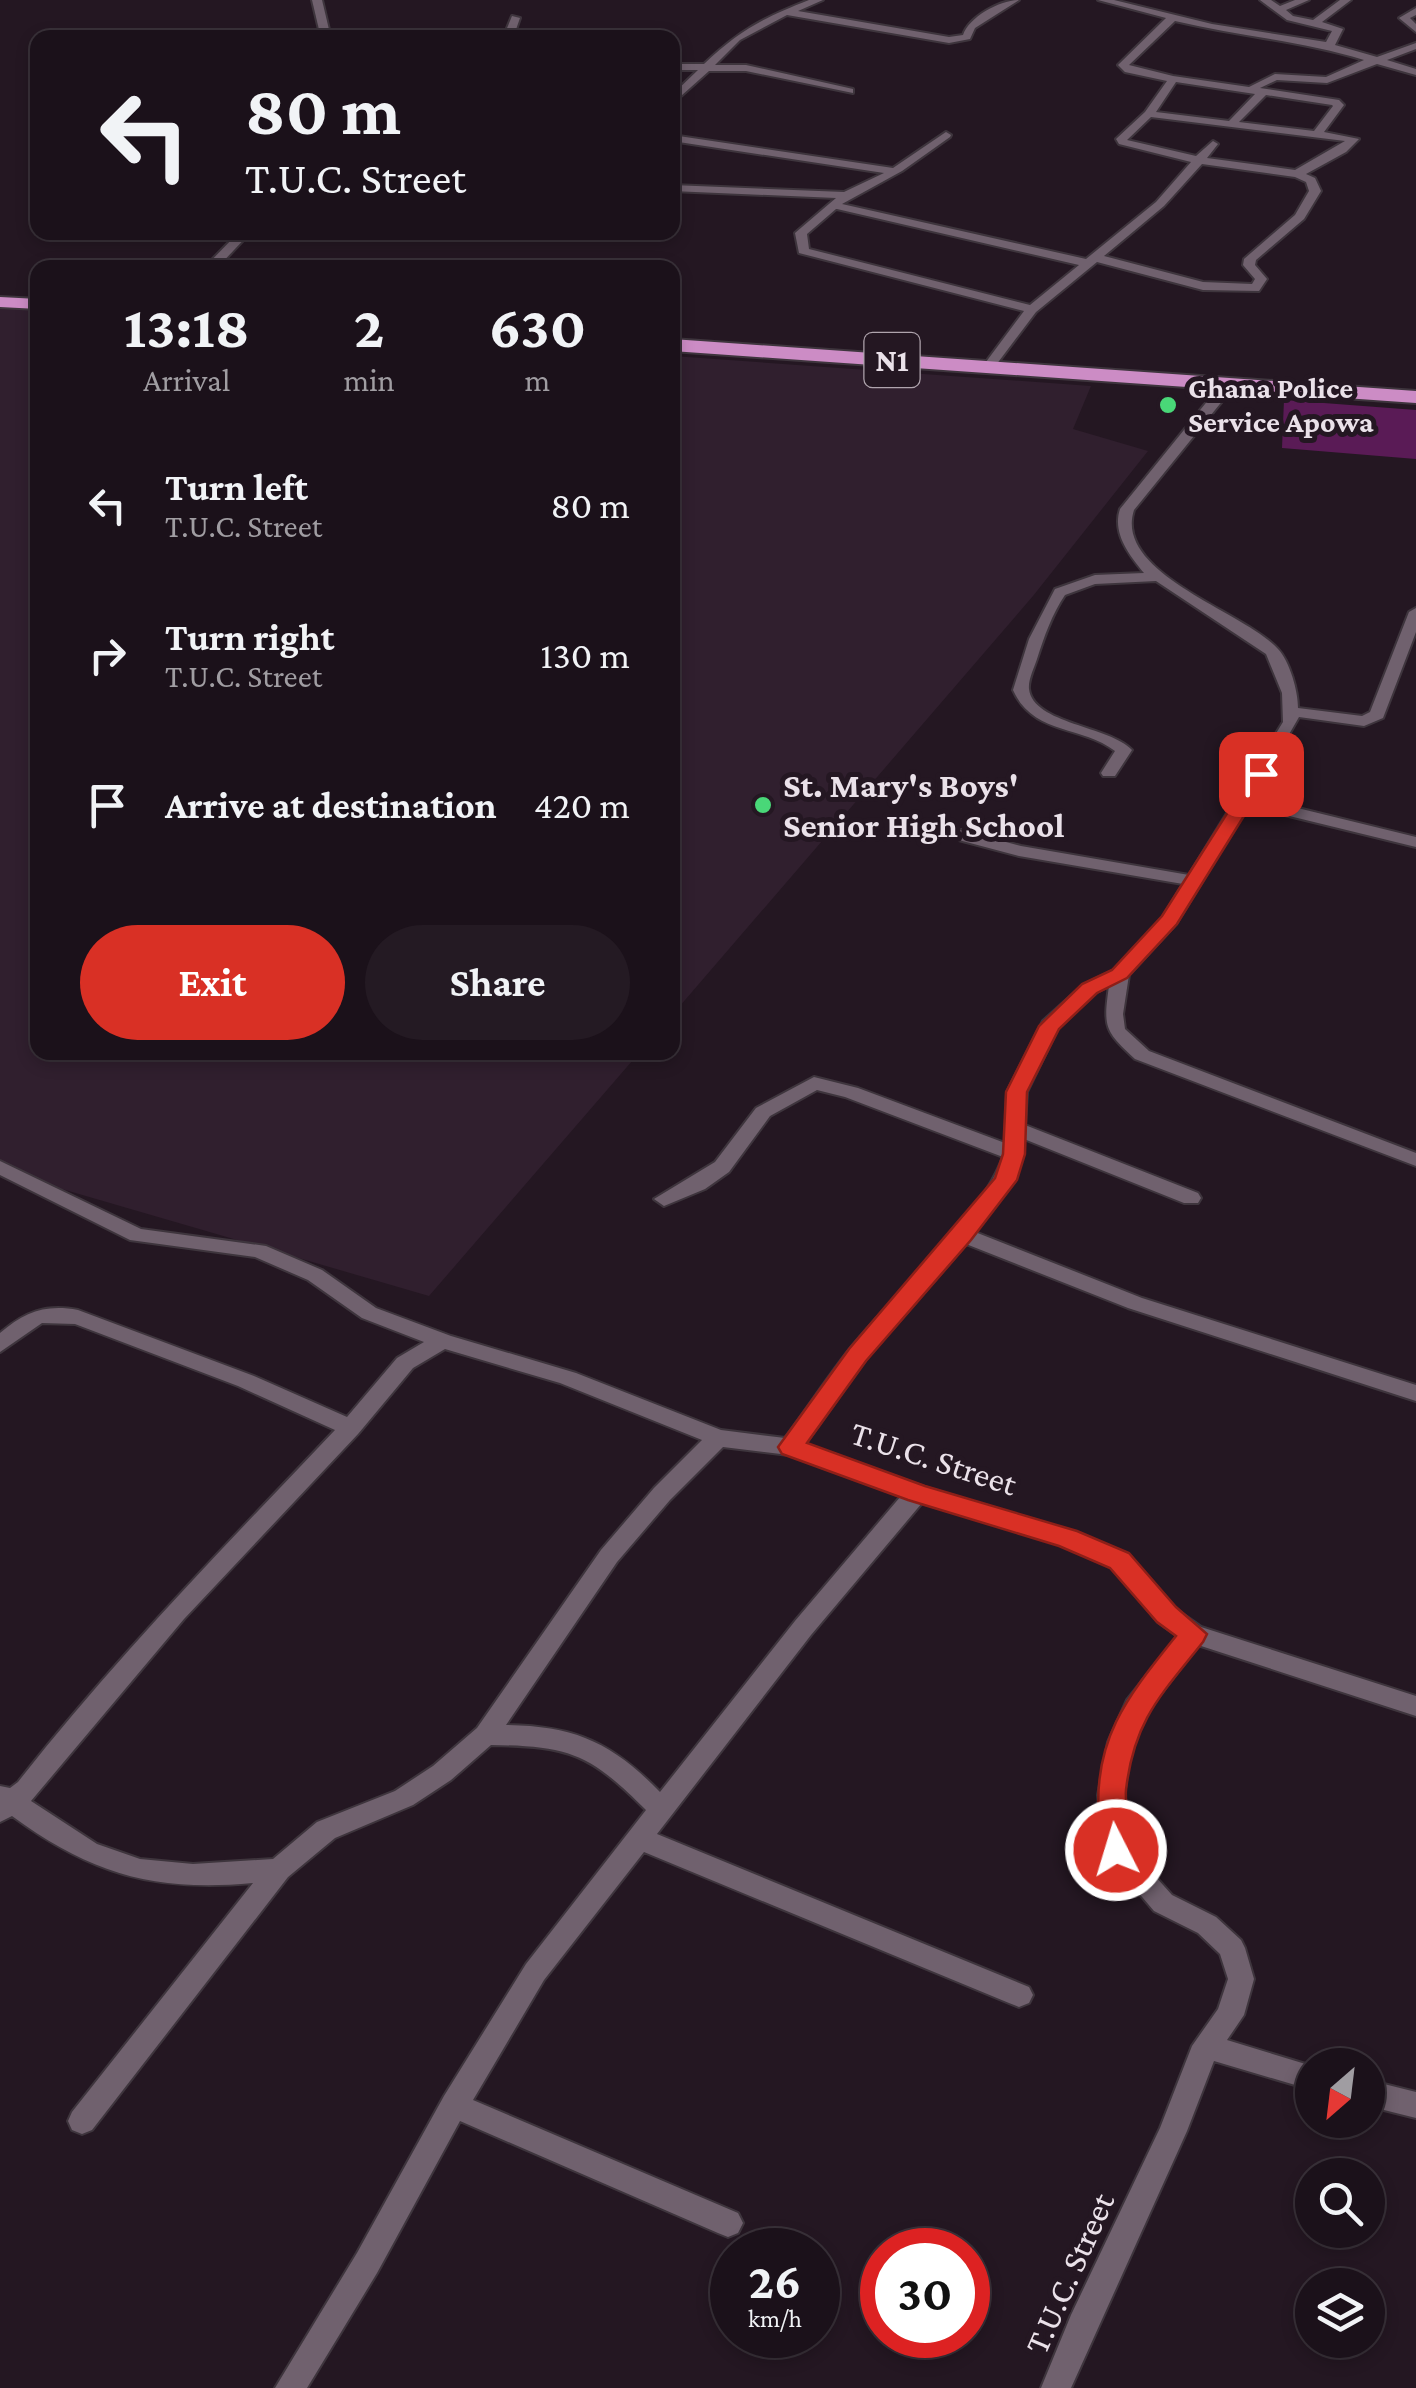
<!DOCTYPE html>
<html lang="en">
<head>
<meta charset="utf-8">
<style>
  body { margin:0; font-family:"Crimson Pro",serif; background:#241a23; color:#f1f3f6; height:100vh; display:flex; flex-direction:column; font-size:38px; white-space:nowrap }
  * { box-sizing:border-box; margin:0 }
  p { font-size:32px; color:#a09da2 }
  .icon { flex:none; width:55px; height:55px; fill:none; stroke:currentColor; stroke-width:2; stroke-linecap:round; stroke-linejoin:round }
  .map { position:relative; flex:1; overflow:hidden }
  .panel { position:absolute; left:30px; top:260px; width:650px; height:800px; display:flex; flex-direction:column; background:#1b111a; border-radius:20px; box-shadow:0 5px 15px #0003,0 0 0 2px #393139 }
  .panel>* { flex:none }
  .guide { position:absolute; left:30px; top:30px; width:650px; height:210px; border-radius:20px; box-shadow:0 5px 15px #0003,0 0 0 2px #393139; background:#1b111a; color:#f1f3f6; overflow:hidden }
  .needle { width:65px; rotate:208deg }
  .fabs { position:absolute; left:1295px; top:2048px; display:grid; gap:20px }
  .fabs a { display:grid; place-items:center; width:90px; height:90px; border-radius:50%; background:#1b111a; box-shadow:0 5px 15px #0003,0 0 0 2px #393139; font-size:50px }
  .speed { position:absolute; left:710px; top:2228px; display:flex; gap:20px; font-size:50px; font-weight:700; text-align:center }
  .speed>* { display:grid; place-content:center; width:130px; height:130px; border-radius:50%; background:#1b111a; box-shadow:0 5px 15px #0003,0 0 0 2px #393139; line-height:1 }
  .speed small { font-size:25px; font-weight:400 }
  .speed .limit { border:15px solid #d22; background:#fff; color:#111 }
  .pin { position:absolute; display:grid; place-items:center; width:85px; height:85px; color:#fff; margin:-42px; border-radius:20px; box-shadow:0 5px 15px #0006 }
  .me { position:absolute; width:110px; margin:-55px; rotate:355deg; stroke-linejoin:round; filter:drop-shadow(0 0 8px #0008) }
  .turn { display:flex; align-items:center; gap:35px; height:210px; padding:0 50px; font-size:45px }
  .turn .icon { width:130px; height:130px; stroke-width:2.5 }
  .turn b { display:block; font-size:70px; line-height:85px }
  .eta { display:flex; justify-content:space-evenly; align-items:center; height:170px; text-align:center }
  .eta b { font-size:60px; font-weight:700; line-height:70px }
  .action { display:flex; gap:20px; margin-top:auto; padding:20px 50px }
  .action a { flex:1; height:115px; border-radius:60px; background:#d93025; color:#fff; font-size:40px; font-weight:700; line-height:115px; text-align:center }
  .action a+a { background:#241a23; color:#f1f3f6 }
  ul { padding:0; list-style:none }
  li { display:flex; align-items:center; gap:30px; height:150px; padding:0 50px }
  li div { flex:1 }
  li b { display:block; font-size:38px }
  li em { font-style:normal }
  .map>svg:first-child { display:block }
</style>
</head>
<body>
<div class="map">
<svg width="1416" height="2388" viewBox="0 0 1416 2388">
  <rect width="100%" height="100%" fill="#241722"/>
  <g fill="#301f2e">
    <polygon points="0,307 37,310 38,1052 639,1053 429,1296 0,1171"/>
    <polygon points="673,356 1091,386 1073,429 1148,451 1033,596 673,1014"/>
  </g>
  <polygon fill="#5a1b56" points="1284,400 1416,410 1416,459 1282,448"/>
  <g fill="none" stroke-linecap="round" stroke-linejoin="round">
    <g stroke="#3e353d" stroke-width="4">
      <g id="street">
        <polygon points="312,0 322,0 331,38 321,38"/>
        <path d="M809,0H823L798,11L949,37L963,35C969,17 1000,0 1019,0L975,28L970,39L949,43L787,15L740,40L715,65H746L853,89V93L746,71H709L672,104V95L698,70H672V64H704C740,30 763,18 809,0Z"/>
        <path d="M1098,0H1114L1212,24L1326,42L1332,31L1287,20L1260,0H1271L1280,6L1295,0H1309L1286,10L1293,16L1313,20L1340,0H1351L1322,22L1343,29L1335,45L1377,57L1416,43V49L1387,60L1416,69V75L1377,64L1327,83L1277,80L1260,88L1339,100L1344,105L1324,132L1359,139L1346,152L1306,174L1315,178L1321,191L1304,219L1256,260L1255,265L1267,279L1259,291L1203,290L1097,262L1036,312L993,369L989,370L983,366L1024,311L799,253L795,233L836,198L672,191V185L844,192L884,173L672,141V135L893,168L946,132L951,135L950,137L902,171L842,204L1086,259L1156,202L1191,162L1119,144L1116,139L1145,112L1167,81L1125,72L1118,65L1166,18ZM1175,21C1238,36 1302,41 1364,60L1326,77L1275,74L1249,87L1173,76L1129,65ZM1176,82L1255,94L1229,121L1156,112ZM1266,95L1332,105L1333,106L1314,131L1239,122ZM1151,117L1345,141L1295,170L1207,158L1218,144L1213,141L1196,156L1127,140ZM1202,164L1295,177L1306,182L1309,191L1295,215L1244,259L1243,265L1255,279L1252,284L1203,282L1104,256L1164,206ZM836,209H837L1079,265L1030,305L809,249L807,234Z"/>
        <polygon points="1416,8 1416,15 1410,18 1416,24 1416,32 1399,18"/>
        <polygon points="512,16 520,18 513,38 503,38"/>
        <polygon points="239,232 251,232 217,268 204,268"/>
        <path d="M1227,382L1232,383V389L1134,510C1113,574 1245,612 1278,649C1290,662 1298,691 1298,708L1362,716L1370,712L1409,612L1416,608V632L1383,718L1364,726L1299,717L1253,797L1416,837V847L1248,806L1176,924L1129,975L1123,1014L1125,1029L1149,1051L1416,1153V1166L1135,1059C1105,1031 1103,1028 1109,986L1095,993L1058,1028L1027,1092L1025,1125L1198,1193L1201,1198L1198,1203H1184L1024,1139C1023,1177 997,1203 975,1232L1142,1298L1416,1385V1401L1128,1308L966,1244L865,1360L805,1444L924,1487L1075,1532L1128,1554L1174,1608L1201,1627L1416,1696V1716L1198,1645L1146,1713L1132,1742L1124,1795L1129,1847L1172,1895L1216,1917L1241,1940L1245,1948L1254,1979L1244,2015L1227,2040L1312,2066V2090L1214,2061L1187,2131L1071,2388H1041L1071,2315L1160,2128L1192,2046L1218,2009L1228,1979L1220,1954L1198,1933L1154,1911L1103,1851L1098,1795L1108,1742L1127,1700L1178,1636L1158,1622L1112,1566L1060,1544L922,1503L811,1635L657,1834L1029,1987L1033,1995L1029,2003L1019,2007L1009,2003L644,1852L544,1980L473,2100L738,2213L743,2223L738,2233L728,2237L718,2233L460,2121L377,2273L307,2388H275L357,2253L444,2096L526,1964L646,1810C590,1754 570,1746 491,1745L451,1780L413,1805L335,1838L288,1877L92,2130L82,2134L72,2130L68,2121L72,2112L253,1883C154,1892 91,1874 12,1816L0,1822V1786L10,1788L18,1782C116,1657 226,1545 335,1430L238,1386L75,1324L42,1323L0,1352V1333C25,1312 45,1304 78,1310L254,1376L347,1417L397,1358L424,1342L362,1318L308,1280L255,1257L130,1240L0,1175V1161L141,1229L266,1246L322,1270L376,1308L451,1336L576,1373L721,1430L785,1438C807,1409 827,1378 849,1350C893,1294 980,1221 1003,1157L845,1097L817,1090L770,1116L729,1172L705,1189L664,1206L654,1199L715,1162L756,1108L814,1077L858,1088L1005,1143L1007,1092L1043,1021L1083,985L1114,970L1163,917L1183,884L1019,856L955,839L953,835L961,830L1021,846L1189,875L1283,722L1282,693L1266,654L1156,581L1095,584L1065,595C1052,614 1044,637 1037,659C1034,668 1028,680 1029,689C1033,724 1110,726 1132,750L1115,776H1103L1101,773L1115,751C1081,725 1033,735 1013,690L1029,639L1055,589L1095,575L1144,573C1129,555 1112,533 1120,509L1222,383ZM445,1349L560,1383L702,1440L654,1488L601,1550L477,1728L433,1766L395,1791L317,1822L273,1859L193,1864L140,1859L97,1844L31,1801L184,1619L358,1434L413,1368ZM723,1447L789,1455L901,1496L795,1621L660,1792C612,1743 576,1726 506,1725L617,1562L670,1500Z"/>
        <polygon points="1368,2080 1416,2092 1416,2118 1368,2106"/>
      </g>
    </g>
    <g stroke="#3e353d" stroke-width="4">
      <g id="highway">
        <polygon points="0,297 38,299 38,309 0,307"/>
        <polygon points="672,339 1416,391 1416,403 672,351"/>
      </g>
    </g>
    <use href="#street" fill="#70616e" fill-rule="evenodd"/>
    <use href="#highway" fill="#cc8cc5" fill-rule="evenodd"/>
  </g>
  <path fill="#d93025" stroke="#8d1f18" stroke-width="2.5" d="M1261,769L1270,774L1177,924L1127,978L1097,993L1059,1029L1027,1092L1025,1154L1017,1180L971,1240L866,1361L807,1443L925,1486L1077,1531L1129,1553L1176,1607L1207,1634L1203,1642C1161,1695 1134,1720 1126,1790C1124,1813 1137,1839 1127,1859L1116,1863L1106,1859C1100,1847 1100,1834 1099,1821C1092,1739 1128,1696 1176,1636L1157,1622L1110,1568L1059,1546L908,1500L782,1454L778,1447L849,1349L995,1178L1003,1154L1006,1092L1039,1026L1082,984L1112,970L1162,916L1252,774Z"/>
  <g fill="#49d778" stroke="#241722" stroke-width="4">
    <circle cx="1168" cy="405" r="10"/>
    <circle cx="763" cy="805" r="10"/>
  </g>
  <g text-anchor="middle" stroke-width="10" stroke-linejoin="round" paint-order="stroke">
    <g font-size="30" font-weight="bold" fill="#eae1e9" stroke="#241722" text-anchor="start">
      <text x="1188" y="398">Ghana Police<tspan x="1188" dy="34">Service Apowa</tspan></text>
    </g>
    <rect fill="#241722" stroke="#afa4ad" stroke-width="2.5" x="864.5" y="333" width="55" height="54" rx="8"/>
    <g font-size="32" font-weight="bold" fill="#eae1e9">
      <text x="892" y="371">N1</text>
    </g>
    <g font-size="35" font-weight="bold" fill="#eae1e9" stroke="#241722" text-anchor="start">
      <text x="783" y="797">St. Mary's Boys'<tspan x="783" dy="40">Senior High School</tspan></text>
    </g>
    <g font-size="35" fill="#eae1e9" stroke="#241722">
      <text transform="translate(934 1458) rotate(18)" y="12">T.U.C. Street</text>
      <text transform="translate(1069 2273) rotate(-66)" y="12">T.U.C. Street</text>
    </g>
  </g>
</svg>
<div class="fabs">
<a><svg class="needle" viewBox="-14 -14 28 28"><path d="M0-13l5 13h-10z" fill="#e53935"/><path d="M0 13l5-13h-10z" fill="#a09da2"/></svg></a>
<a><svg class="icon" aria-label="search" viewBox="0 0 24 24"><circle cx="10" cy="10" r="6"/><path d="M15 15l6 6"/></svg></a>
<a><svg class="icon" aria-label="layers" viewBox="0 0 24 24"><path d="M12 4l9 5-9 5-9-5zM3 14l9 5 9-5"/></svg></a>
</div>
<div class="speed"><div>26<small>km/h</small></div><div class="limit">30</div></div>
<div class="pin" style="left:1261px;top:774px;background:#d93025"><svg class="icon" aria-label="arrive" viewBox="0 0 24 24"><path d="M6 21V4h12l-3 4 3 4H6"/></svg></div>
<svg class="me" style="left:1116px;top:1850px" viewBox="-20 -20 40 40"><circle r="17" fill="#d93025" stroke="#fff" stroke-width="3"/><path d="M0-11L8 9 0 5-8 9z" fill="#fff"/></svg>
<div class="guide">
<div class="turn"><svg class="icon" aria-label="left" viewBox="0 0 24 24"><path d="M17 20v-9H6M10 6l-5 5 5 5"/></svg><div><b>80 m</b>T.U.C. Street</div></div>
</div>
<section class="panel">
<div class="eta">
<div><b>13:18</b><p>Arrival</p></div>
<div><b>2</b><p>min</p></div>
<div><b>630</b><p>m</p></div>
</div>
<ul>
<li><svg class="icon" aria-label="left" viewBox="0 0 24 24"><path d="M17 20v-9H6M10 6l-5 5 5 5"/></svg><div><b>Turn left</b><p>T.U.C. Street</p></div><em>80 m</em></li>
<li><svg class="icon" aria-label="right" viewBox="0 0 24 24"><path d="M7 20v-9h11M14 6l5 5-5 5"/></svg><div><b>Turn right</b><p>T.U.C. Street</p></div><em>130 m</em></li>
<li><svg class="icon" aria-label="arrive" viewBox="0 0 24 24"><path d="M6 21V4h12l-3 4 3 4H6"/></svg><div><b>Arrive at destination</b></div><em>420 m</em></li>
</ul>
<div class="action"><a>Exit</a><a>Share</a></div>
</section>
</div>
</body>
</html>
